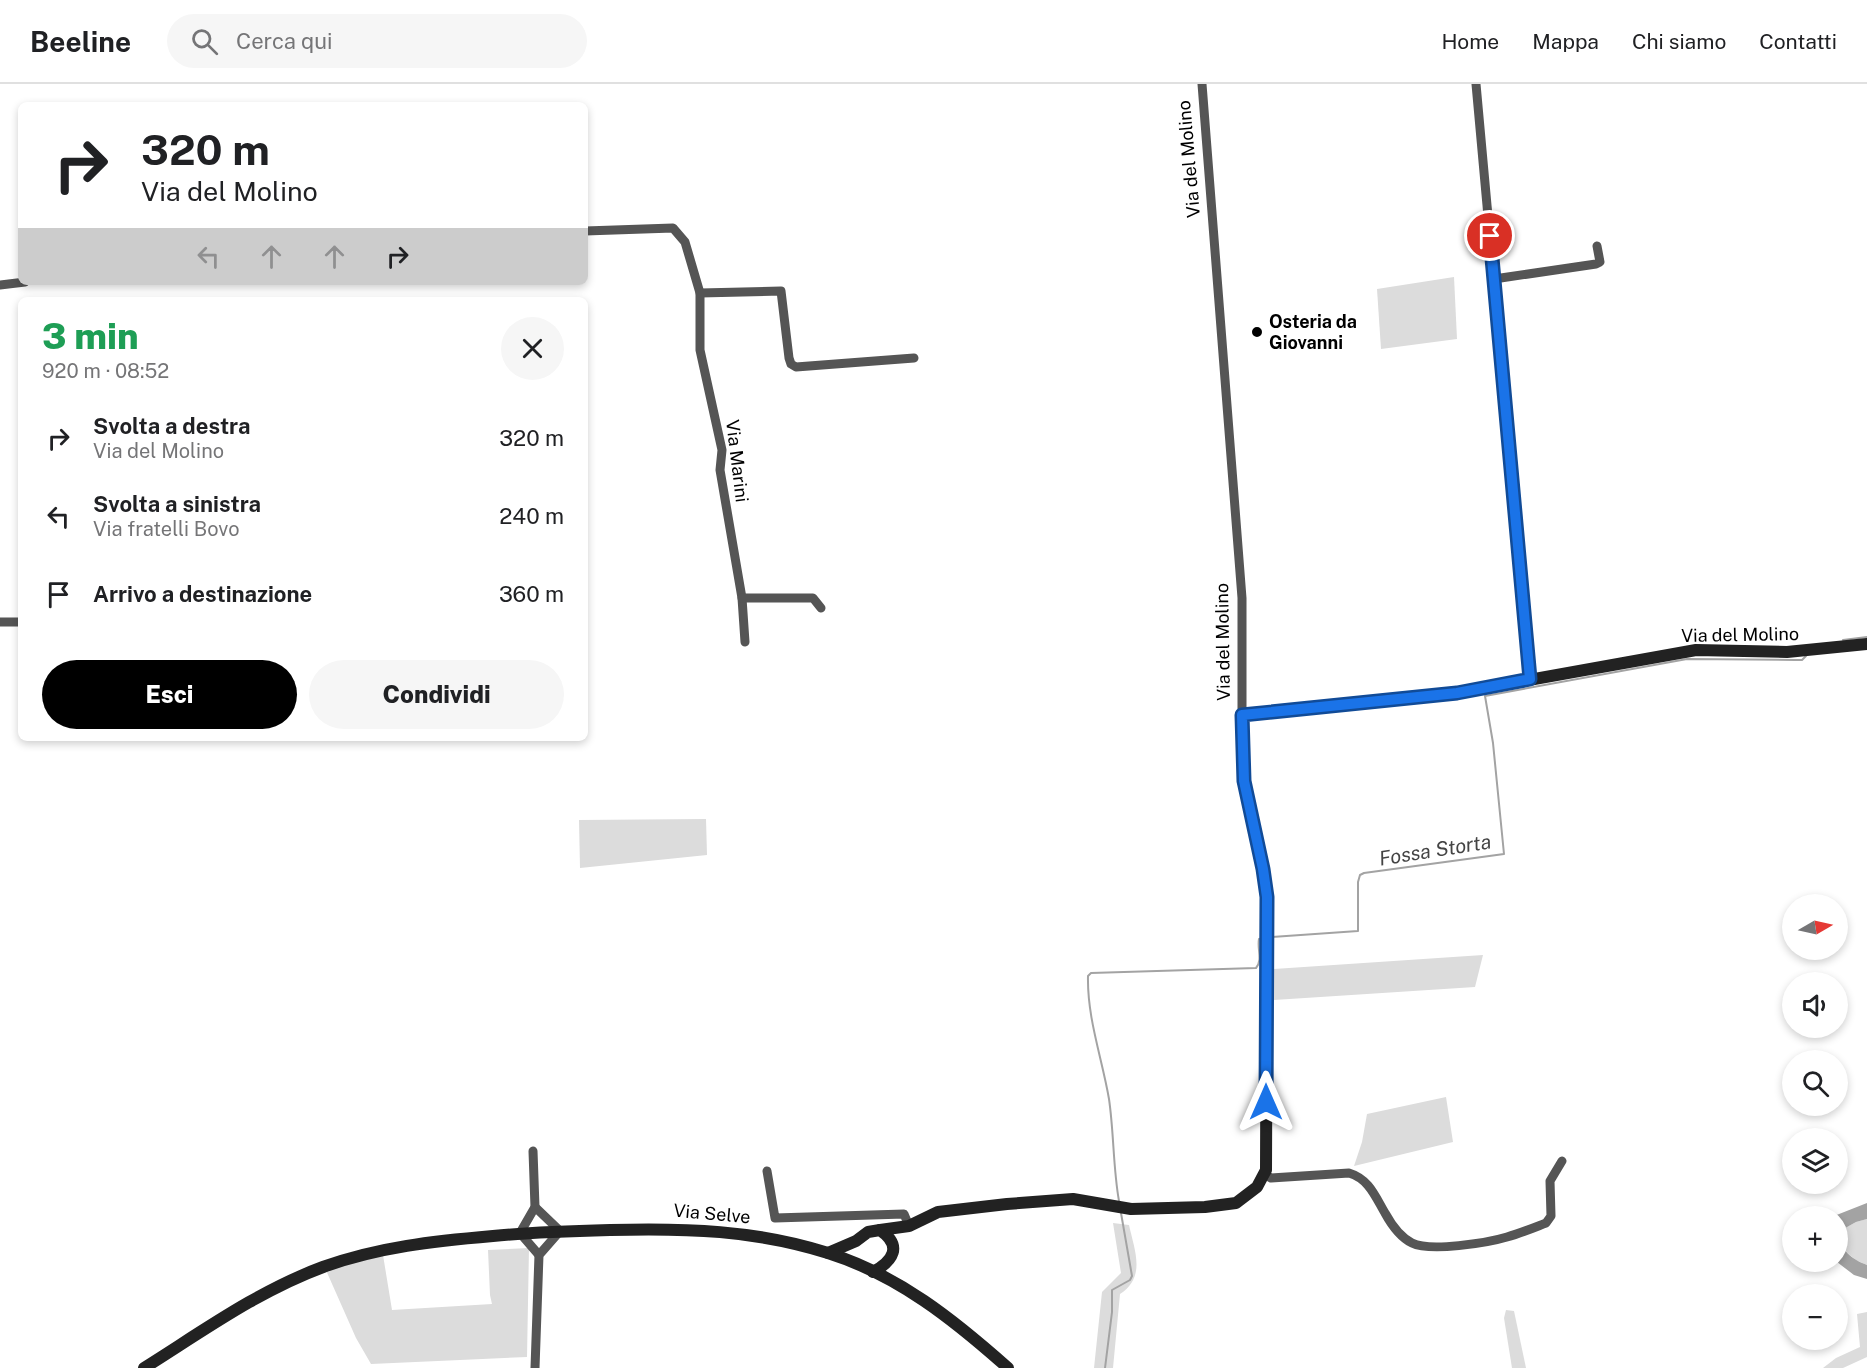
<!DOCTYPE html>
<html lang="it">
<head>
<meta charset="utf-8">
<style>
  body { margin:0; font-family:"Public Sans",sans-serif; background:#f6f6f6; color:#202124; height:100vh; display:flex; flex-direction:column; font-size:22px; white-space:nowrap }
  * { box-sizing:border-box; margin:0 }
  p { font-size:20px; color:#757577 }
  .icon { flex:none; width:33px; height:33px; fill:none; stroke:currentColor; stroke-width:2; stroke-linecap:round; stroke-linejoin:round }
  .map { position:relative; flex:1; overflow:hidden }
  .sheet { position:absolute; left:18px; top:213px; width:570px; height:444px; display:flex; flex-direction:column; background:#fff; border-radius:9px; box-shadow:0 3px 9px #0003 }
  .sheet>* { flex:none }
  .banner { position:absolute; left:18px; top:18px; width:570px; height:183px; border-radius:9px; box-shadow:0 3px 9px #0003; background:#fff; color:#202124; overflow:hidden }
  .needle { width:39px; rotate:81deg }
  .buttons { position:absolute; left:1782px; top:810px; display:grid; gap:12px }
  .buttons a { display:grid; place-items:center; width:66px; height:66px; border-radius:50%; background:#fff; box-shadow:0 3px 9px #0003; font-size:30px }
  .pin { position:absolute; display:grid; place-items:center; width:51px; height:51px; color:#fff; margin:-26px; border:3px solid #fff; border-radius:50%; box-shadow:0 2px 6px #0007 }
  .me { position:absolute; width:66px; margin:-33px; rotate:0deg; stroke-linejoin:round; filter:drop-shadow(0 0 4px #0008) }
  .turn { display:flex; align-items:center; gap:21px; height:126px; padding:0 24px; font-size:27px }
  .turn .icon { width:78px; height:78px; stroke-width:2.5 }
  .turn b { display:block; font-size:42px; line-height:51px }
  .lanes { display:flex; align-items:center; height:57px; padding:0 24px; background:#0003; justify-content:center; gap:30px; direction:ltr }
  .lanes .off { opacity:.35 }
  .round { display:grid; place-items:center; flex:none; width:63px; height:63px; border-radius:32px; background:#f6f6f6 }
  .headline { display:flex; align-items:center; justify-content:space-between; height:102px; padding:0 24px }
  h1 { font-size:36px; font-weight:800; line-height:45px; color:#1e9e55 }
  .button { display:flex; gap:12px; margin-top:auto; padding:12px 24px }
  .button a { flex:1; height:69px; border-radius:36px; background:#000; color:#fff; font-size:24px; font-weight:800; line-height:69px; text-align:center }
  .button a+a { background:#f6f6f6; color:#202124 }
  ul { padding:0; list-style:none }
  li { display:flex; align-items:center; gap:18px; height:78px; padding:0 24px }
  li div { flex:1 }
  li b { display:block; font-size:22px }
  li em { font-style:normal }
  header { display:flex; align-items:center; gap:36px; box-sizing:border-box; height:84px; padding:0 30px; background:#fff; border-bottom:2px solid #e0e0e0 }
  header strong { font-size:28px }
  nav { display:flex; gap:33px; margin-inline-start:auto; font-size:21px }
  .search { width:420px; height:54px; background:#f6f6f6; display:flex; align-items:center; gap:15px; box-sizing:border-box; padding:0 21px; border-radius:33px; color:#757577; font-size:22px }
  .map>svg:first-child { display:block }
</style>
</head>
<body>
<header>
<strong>Beeline</strong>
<div class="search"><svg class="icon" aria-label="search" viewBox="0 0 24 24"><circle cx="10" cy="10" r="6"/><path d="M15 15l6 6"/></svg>Cerca qui</div>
<nav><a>Home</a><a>Mappa</a><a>Chi siamo</a><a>Contatti</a></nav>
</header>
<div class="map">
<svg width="1867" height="1284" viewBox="0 0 1867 1284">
  <rect width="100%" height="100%" fill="#fff"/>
  <g fill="#dcdcdc">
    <polygon points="1454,193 1457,255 1381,265 1377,205"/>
    <polygon points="706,735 707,771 580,784 579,736"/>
    <polygon points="1483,871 1475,903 1274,916 1274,885"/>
    <polygon points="1446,1013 1453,1058 1354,1082 1362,1058 1367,1030"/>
    <path d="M1867,1135V1181C1851,1175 1839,1165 1840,1147L1856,1138Z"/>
    <path d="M1113,1139L1129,1141C1135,1168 1146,1193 1120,1210L1113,1284H1094L1102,1208L1121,1189Z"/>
    <polygon points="529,1164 527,1273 371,1280 356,1254 325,1184 383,1171 392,1226 492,1220 490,1211 488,1166"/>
    <polygon points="1506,1226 1514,1227 1526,1284 1512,1284 1504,1234"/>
    <polygon points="1867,1228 1867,1273 1843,1284 1823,1284 1836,1274 1860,1263 1857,1230"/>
  </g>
  <path fill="#a3a3a3" d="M1867,1119V1135L1856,1138L1840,1147C1838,1165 1851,1175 1867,1181V1195L1854,1191L1837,1178L1838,1132H1834Z"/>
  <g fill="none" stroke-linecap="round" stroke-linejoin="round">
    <g stroke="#a3a3a3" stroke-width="2">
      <polyline points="1843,556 1867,553"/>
      <polyline points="1272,853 1358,847 1358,798 1360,791 1364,789 1504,770 1493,659 1485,612 1687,575 1795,576 1802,576 1806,572"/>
      <path d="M1119,1117C1113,1084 1114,1049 1109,1015C1102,974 1087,934 1088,892L1091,889L1256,884C1263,876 1257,865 1259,855L1264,854"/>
      <polyline points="1105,1284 1112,1228 1112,1206 1130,1196 1132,1192 1121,1129"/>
    </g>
    <g stroke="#555" stroke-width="9">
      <polyline points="1202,0 1242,514 1242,631"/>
      <polyline points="1476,0 1530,595"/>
      <polyline points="585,147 673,144 685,158 700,209 700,266 722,366 720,386 742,514 745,558"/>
      <polyline points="1494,195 1596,180 1600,178 1597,162"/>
      <polyline points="0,201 25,198"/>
      <polyline points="700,209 781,207 789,274 791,280 796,283 914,274"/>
      <polyline points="742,514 813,514 821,524"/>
      <polyline points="0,538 21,538"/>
      <polyline points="533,1067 535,1123 520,1149 539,1171"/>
      <polyline points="767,1087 775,1134 904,1130 909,1142"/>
      <path d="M1264,1090L1271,1094L1349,1089C1369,1095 1375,1112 1385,1129C1391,1140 1400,1153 1412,1159C1430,1168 1487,1159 1507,1153C1521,1149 1533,1144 1546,1139L1551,1132L1550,1097L1562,1077"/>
      <polyline points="535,1284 539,1171 560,1147 535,1123"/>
    </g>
    <g stroke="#222" stroke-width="12">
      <polyline points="880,1146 909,1142 938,1128 1007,1120 1073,1115 1131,1125 1205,1123 1236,1119 1257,1103 1266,1086 1267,813 1263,785 1244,697 1242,631 1457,609 1696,566 1787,568 1867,560"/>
      <path d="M828,1169L856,1157L868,1148L880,1146C903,1162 893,1177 873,1188"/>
      <path d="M144,1284C203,1247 258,1207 323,1183C378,1163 435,1157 493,1152C532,1148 571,1147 610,1146C685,1144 756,1146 828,1169C898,1191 954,1236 1008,1284"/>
    </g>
  </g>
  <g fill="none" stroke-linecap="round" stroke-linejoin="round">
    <g stroke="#114b97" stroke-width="15">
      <polyline id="route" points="1266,1018 1267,813 1263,785 1244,697 1242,631 1457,609 1530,595 1490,152"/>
    </g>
    <use href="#route" stroke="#1a73e8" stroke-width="10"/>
  </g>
  <circle fill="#000" stroke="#fff" stroke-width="2" cx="1257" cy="248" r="6"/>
  <g text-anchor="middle" stroke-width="4.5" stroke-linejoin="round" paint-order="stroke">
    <g font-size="18" fill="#000" stroke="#fff">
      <text transform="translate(1189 75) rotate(-95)" y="6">Via del Molino</text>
      <text transform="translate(737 377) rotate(83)" y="6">Via Marini</text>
      <text transform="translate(1740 551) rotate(-1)" y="6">Via del Molino</text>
      <text transform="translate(1223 558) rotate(-91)" y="6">Via del Molino</text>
      <text transform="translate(712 1130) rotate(5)" y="6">Via Selve</text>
    </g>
    <g font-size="18" font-weight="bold" fill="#000" stroke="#fff" text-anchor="start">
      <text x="1269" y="244">Osteria da<tspan x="1269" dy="21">Giovanni</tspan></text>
    </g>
    <g font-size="20" font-style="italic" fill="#444" stroke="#fff">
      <text transform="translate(1435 766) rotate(-9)" y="7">Fossa Storta</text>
    </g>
  </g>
</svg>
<div class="buttons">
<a><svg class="needle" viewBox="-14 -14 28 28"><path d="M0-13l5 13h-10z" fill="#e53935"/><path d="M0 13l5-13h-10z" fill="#757577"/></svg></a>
<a><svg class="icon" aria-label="sound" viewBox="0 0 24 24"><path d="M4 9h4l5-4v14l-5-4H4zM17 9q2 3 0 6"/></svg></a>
<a><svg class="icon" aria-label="search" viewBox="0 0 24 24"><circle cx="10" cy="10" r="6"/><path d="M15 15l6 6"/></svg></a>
<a><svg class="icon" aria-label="layers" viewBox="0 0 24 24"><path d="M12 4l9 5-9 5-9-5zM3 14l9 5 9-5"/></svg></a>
<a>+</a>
<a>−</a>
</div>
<div class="pin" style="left:1490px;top:152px;background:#d93025"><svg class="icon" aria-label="arrive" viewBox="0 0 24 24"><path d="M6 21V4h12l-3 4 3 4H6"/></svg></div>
<svg class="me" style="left:1266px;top:1018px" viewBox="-20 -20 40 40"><path d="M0-17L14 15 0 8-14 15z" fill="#1a73e8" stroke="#fff" stroke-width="4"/></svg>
<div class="banner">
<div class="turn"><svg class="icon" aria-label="right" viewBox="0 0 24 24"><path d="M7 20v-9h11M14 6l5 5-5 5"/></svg><div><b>320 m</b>Via del Molino</div></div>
<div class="lanes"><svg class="icon off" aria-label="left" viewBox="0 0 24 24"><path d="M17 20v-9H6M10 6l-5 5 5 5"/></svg><svg class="icon off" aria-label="ahead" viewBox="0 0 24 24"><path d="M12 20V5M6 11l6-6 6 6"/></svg><svg class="icon off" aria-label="ahead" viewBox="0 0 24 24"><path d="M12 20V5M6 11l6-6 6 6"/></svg><svg class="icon" aria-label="right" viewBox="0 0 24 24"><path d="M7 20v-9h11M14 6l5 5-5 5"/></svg></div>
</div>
<section class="sheet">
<div class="headline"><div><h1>3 min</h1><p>920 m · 08:52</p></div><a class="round"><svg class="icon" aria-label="close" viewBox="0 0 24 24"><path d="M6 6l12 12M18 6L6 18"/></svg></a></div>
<ul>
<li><svg class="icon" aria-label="right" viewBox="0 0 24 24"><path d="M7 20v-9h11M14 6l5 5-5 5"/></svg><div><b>Svolta a destra</b><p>Via del Molino</p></div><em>320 m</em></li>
<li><svg class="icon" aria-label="left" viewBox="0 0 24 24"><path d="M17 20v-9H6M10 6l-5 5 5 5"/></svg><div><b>Svolta a sinistra</b><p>Via fratelli Bovo</p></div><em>240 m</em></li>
<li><svg class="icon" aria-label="arrive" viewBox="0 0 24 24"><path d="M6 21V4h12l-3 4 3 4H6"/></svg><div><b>Arrivo a destinazione</b></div><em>360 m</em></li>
</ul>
<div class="button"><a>Esci</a><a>Condividi</a></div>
</section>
</div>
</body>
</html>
